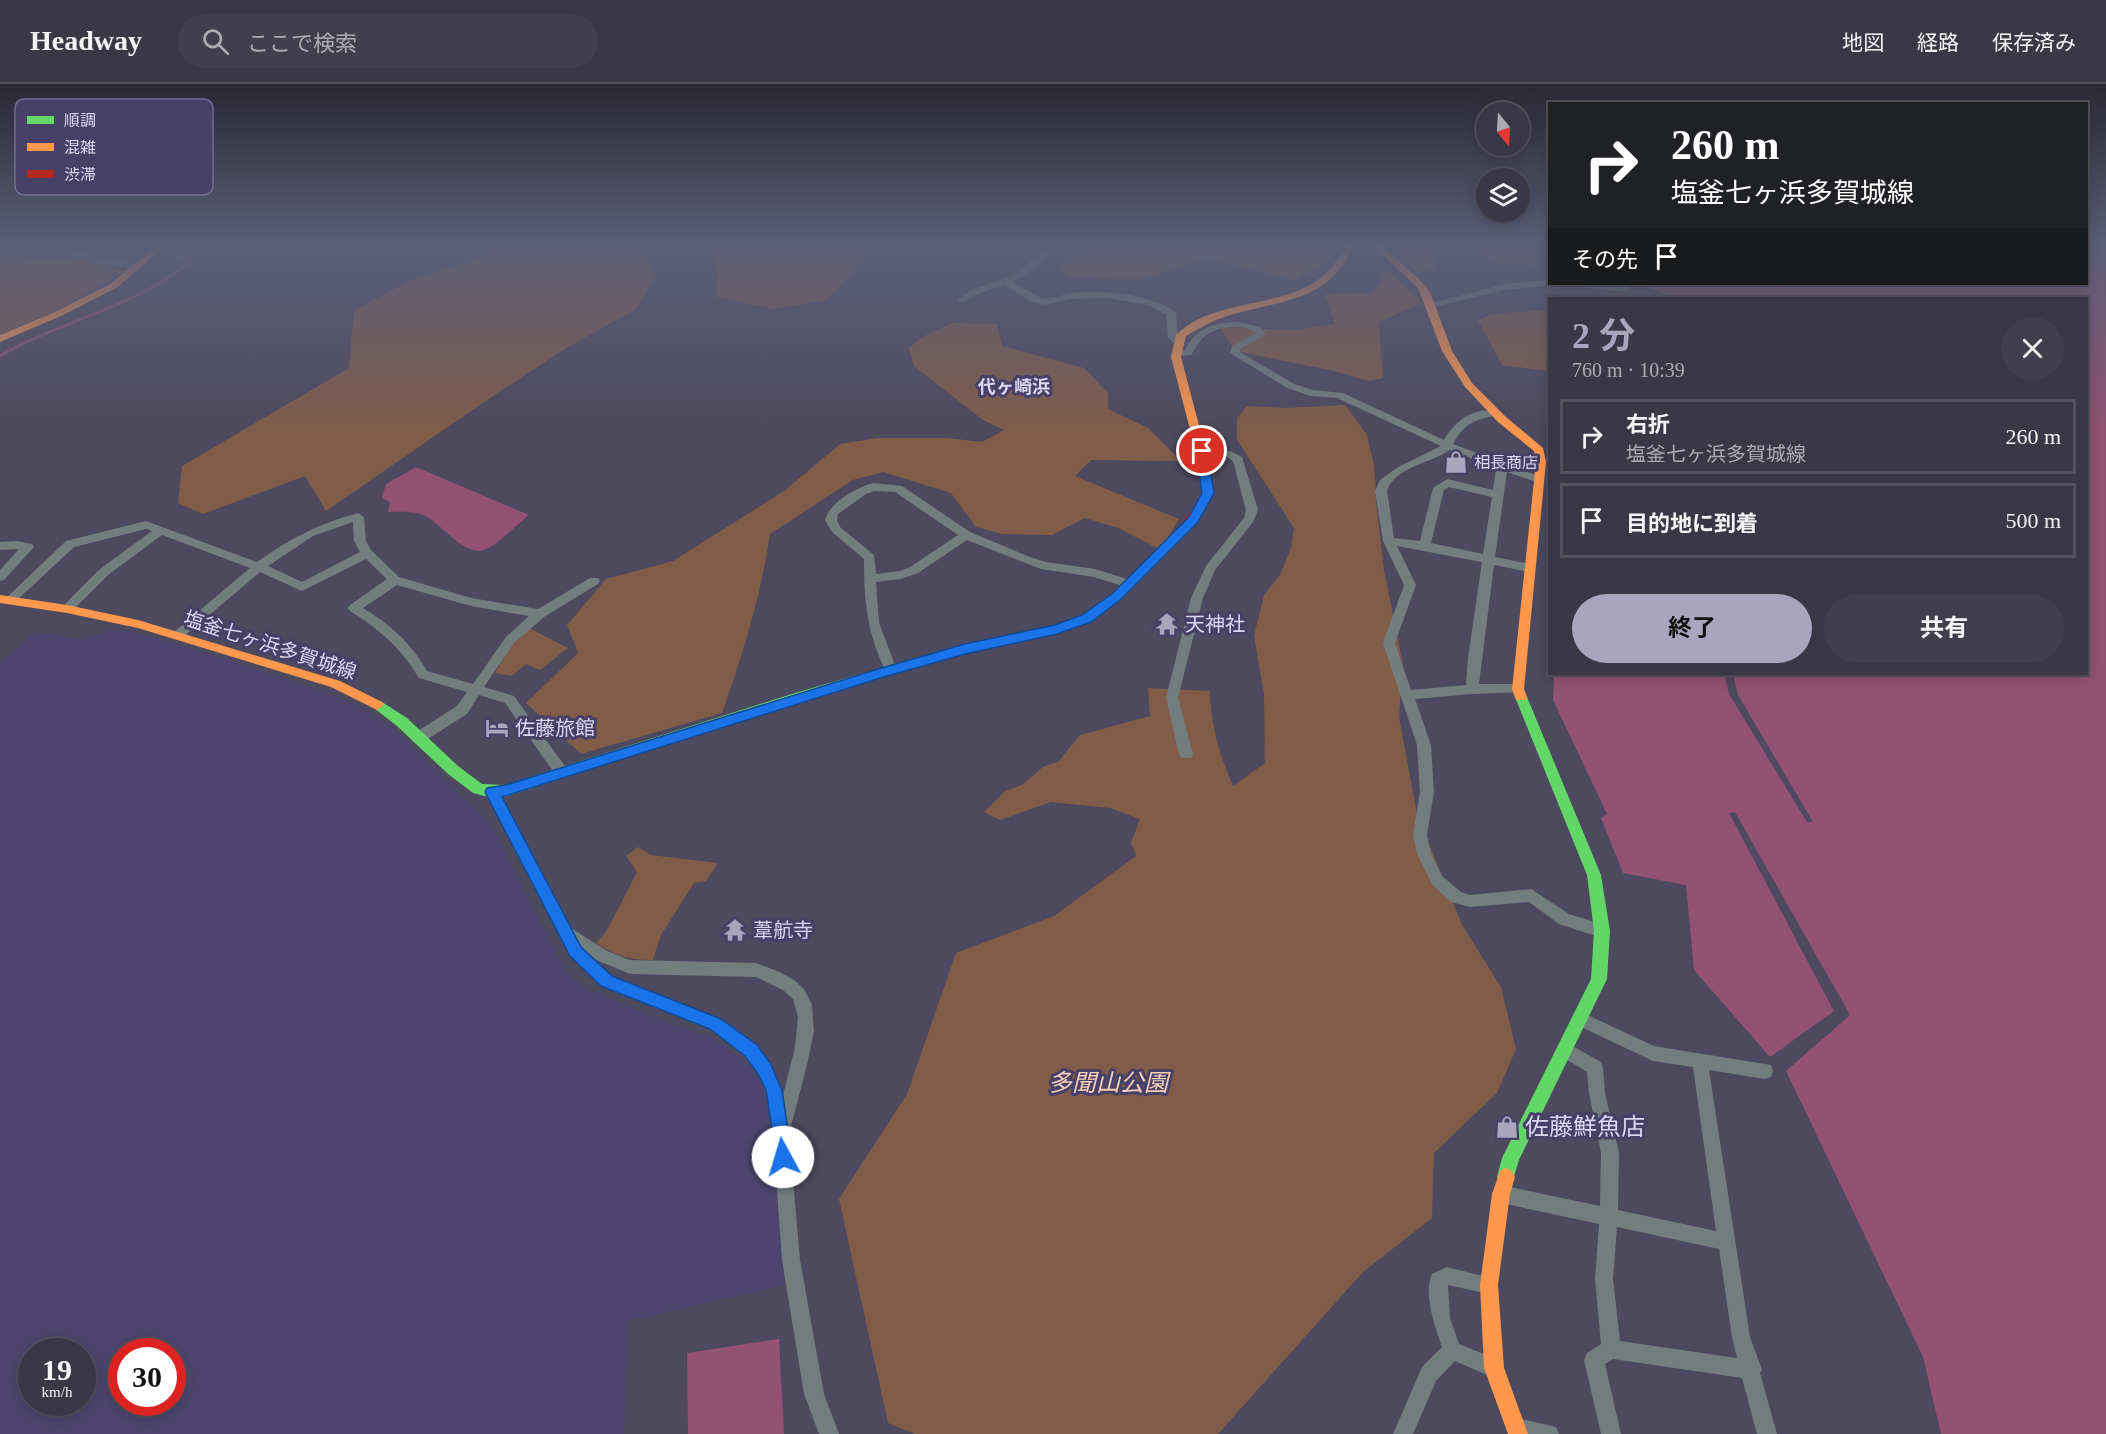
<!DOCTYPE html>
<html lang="ja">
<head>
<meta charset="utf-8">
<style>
  body { margin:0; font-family:"Times New Roman","Noto Sans JP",serif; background:#413f4d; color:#f1f3f6; height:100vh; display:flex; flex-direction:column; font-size:22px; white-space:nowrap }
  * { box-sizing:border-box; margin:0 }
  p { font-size:20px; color:#abacb3 }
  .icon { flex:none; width:33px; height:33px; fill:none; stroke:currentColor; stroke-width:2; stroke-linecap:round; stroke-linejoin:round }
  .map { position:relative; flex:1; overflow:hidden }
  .panel { position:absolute; left:1548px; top:213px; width:540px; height:378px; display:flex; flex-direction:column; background:#3a3746; border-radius:0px; box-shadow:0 3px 15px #0003,0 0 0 2px #54515f }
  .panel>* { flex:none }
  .top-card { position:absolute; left:1548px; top:18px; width:540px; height:183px; border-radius:0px; box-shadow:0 3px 15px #0003,0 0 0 2px #54515f; background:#202124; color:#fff; overflow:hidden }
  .needle { width:39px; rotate:162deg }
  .controls { position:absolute; left:1476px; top:18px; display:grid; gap:12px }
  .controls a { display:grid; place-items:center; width:54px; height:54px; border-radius:50%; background:#3a3746; box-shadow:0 3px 15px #0003,0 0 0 2px #54515f; font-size:30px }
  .speed { position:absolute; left:18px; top:1254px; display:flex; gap:12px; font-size:30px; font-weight:700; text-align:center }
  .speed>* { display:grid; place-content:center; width:78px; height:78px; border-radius:50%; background:#3a3746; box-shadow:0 3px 15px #0003,0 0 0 2px #54515f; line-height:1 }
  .speed small { font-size:15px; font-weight:400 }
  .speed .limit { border:9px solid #d22; background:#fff; color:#111 }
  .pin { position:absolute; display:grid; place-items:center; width:51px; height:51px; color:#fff; margin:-26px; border:3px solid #fff; border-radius:50%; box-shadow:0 2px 6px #0007 }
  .me { position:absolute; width:66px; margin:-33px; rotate:354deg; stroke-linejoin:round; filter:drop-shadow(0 0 4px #0008) }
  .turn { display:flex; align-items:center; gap:21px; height:126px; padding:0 24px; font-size:27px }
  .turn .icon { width:78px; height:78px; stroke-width:2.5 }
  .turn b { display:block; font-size:42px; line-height:51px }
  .then { display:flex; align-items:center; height:57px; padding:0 24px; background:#0003; gap:12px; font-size:22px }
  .round { display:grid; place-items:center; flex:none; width:63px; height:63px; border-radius:32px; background:#413f4d }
  .headline { display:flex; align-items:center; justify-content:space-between; height:102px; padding:0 24px }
  h1 { font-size:36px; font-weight:700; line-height:45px; color:#a9a5bc }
  .cta { display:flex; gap:12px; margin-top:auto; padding:12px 24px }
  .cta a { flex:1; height:69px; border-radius:36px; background:#a9a5bc; color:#111; font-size:24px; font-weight:700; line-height:69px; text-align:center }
  .cta a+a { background:#413f4d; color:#f1f3f6 }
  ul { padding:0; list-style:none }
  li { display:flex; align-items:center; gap:18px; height:75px; margin:0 12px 9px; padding:0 12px; border:3px solid #54515f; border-radius:0px }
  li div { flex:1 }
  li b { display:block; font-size:22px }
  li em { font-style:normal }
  header { display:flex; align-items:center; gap:36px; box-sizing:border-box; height:84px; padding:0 30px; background:#3a3746; border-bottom:2px solid #54515f }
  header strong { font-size:28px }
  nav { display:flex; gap:33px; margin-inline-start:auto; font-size:21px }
  .search { width:420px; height:54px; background:#413f4d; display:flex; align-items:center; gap:15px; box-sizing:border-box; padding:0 21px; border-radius:33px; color:#abacb3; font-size:22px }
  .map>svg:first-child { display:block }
</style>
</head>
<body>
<header>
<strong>Headway</strong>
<div class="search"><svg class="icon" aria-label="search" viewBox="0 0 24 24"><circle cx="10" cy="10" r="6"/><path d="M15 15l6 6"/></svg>ここで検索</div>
<nav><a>地図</a><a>経路</a><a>保存済み</a></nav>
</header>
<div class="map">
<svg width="2106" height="1350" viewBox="0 0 2106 1350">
  <rect width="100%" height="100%" fill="#4d495e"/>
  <path fill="#4d456f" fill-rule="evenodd" d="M118,544L195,565L317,605L358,621L394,644L490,739L567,889L584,903L670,940L715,955L750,982L767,1008L785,1201L627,1237L624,1350H0V580L35,548L82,556ZM32,1268H82V1318H32ZM122,1268H172V1318H122Z"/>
  <g fill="#815c49">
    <polygon points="481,162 644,162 642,164 656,193 636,225 563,266 487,316 326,427 305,392 203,430 178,419 182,382 349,284 354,226 410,197 484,173"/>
    <polygon points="707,162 876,162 827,216 773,225 717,213 717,178"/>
    <polygon points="1091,162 1337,162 1331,176 1295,196 1208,174 1141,195 1073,194 1059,184"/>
    <polygon points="1390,162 1536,162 1537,181 1505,180 1468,169 1434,171 1435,185 1416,189"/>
    <polygon points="0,170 39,176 89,176 126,187 56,227 0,250"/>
    <polygon points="1387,186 1422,219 1379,238 1383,294 1369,297 1334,287 1235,267 1220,243 1297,246 1335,240 1325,210 1372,209"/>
    <path d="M1549,226V287L1502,281L1478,236C1500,225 1525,229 1549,226Z"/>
    <path d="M952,239L997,240L1002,262L1084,284L1108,309V325L1148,344L1181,377L1091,376L1075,392L1179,435L1161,466L1118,444L1085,434L1052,451L1002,450L976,443L951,409L883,388L853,396L770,450C761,512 743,570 722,629L581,670L526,619L578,569L567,541L606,495L673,477L784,407L840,360L878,354H948L982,358L1004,346L983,336L914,282L909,264L922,253Z"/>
    <path d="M1345,321L1367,351L1374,382L1376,417L1384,486L1403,581L1399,633L1417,730L1462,841L1501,903L1516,965L1497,1009L1434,1069L1432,1134L1363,1188L1218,1350H915L888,1339L839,1115L907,1010L956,869L1054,832L1136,772L1131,759L1140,735L1110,724L1051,718L1000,736L984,728L1005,707L1022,701L1044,682L1058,678L1080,651L1150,632L1148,604L1210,607C1211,643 1219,669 1233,702L1265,679L1264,610L1254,552L1264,511L1280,491L1291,464L1294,444L1237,356V334L1247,322L1287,324Z"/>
    <polygon points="529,544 568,564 540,586 526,580 512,592 495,589 510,563"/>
    <path d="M638,763L651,771L718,779L706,797L694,799L661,851L653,876C630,876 616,872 596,859L606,848L637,788L626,772Z"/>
  </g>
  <g fill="#935273">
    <polygon points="2087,162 2106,162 2106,1350 1941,1350 1923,1273 1786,987 1850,931 1735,728 1729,729 1834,927 1770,973 1694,886 1686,801 1623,789 1601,734 1607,730 1553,616 1554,590 1724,590 1729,610 1807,738 1813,738 1738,611 1733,590 2086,590 2086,214 1686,214 1672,212 1639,200 2086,200"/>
    <path d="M416,383L529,431C517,440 498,461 484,466C464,473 439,436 421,430C410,427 398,428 388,428L390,418L382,414L386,400Z"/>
    <polygon points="779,1255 784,1350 688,1350 687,1269"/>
  </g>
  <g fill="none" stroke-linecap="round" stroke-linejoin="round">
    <path stroke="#935273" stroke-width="3" d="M0,272C62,236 134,224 190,178L178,172V169L189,162"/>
    <g fill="#727e7e" fill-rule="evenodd">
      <polygon points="38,162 52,162 142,183 138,186 100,180"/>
      <path d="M1049,162H1058L1034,185L1012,198L1043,215C1053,215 1061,211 1071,209C1098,205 1155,210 1176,229L1178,253L1183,258L1181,260H1175L1168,254L1166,230L1147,221L1108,214L1070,215L1043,221L1030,217L1004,201L980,209L964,218L956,216L974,205L1015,190Z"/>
      <polygon points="1550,196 1550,200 1554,200 1553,201 1505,206 1429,224 1424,221 1505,200"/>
      <path d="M1578,200C1593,199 1617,197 1630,205L1625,208L1583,203Z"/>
      <path d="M1240,238L1260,243L1266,250L1240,265V268L1294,300L1313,306L1343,309L1444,356C1455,337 1473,323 1497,327V331C1475,336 1464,339 1453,360L1543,394L1544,396L1539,399L1507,388L1495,473L1530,480L1536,484L1530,488L1494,481L1479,600H1518L1523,602L1524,605L1523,608L1472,610L1415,615L1431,661L1434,708L1427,751L1431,770L1442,792L1461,808L1470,811L1531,805L1569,830L1607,842L1610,847L1607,852L1602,854L1559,840L1529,818L1470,823L1451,818L1432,800L1417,770L1413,751L1420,708L1417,661L1383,559L1404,501L1383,457L1375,407L1380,396L1398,383L1441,362L1337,314L1311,312L1287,304L1230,269L1232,262L1256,249C1244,239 1218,242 1205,252C1199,257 1196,264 1191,271L1176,272L1171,269L1176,266H1185C1196,243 1216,238 1240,238ZM1450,366L1496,384L1493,406L1447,395L1433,404L1420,457L1394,454L1387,407C1394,383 1432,379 1450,366ZM1449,403L1492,413L1483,470L1431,459L1444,406ZM1397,462L1482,478L1468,574L1466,601L1411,606L1395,559L1416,501Z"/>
      <polygon points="1201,364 1230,367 1242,373 1258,426 1253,438 1215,486 1203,514 1178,614 1193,670 1191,674 1181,674 1179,670 1166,614 1191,514 1206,482 1244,434 1246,426 1233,377 1227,373 1197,369 1197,365"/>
      <path d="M873,399L902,402L970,448L1030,473L1046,478L1095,485L1133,497L1135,500L1129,504L1094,493L1041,485L967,456L918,489L901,495L876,498L879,539L897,586L895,589H887C867,551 864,517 864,475L832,448L825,436C830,418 856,404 873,399ZM874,407L895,408L958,451L910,483L900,487L876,490L874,471L840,443L837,436L838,430L866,410Z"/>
      <path d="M358,429L364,433L366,457L371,466L399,493L471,514L538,525L590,494H598L600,497L598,500L544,533L514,559L484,603L514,612L567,685L569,689L567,693H557L505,619L479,611L467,630L423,658H413L411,654L413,650L457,622L467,608L419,594C401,564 379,545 350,527L348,524L350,521L387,495L366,475L302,507L260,488L182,554H174L172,551L174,548L250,484L162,451L108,491L71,528H63L61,525L63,522L100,485L152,447L146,445L74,463L14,519H6L4,516L66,457L146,437L257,478C289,455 320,439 358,429ZM353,438L354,457L360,468L302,498L268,482L313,452ZM397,501L471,522L529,532L506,553L473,600L427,587C411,559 391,541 363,524Z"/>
      <polygon points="17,457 32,460 34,463 4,496 0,497 0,486 19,465 0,466 0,458"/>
      <path d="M492,702L497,704L571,844L607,867L630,876L756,879L780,888L794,896L804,905L812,921L814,947L807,981L789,1050L800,1176L824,1310L839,1350H819L804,1310L782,1176L773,1052L766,1007L758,991L745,972L709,945L601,902L570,872L485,708L487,704ZM594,875L630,890L756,893L783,906L793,915L798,933L795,963L783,1011L770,979L757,962L721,935L611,892Z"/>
      <path d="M1581,928L1654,962L1771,981L1773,987L1771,993L1765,995L1709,986L1750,1253L1762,1286L1760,1289L1777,1350H1757L1742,1294L1613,1275L1605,1280L1621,1350H1601L1584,1276L1587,1269L1601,1260L1595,1195L1599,1140L1501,1119L1495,1116L1492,1110L1495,1104L1501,1101L1600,1122L1601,1069L1589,1009L1587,988L1559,971L1557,966L1559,961L1565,958L1601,978L1603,984L1605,1009L1619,1069L1618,1126L1716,1147L1693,983L1653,977L1575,940L1573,935L1575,930ZM1617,1143L1719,1165L1732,1253L1737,1274L1620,1257L1613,1195Z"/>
      <path d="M1447,1183L1495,1195L1498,1201L1495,1207L1489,1210L1448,1201L1450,1234L1459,1260L1501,1277L1504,1284L1501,1291L1494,1294L1455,1277L1436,1297L1413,1350H1393L1422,1283L1442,1263C1435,1243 1423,1210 1432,1190Z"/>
      <polygon points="1517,1334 1556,1343 1559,1350 1510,1350 1507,1344 1510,1337"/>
    </g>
    <g fill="#63d668" fill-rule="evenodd">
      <polygon points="919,573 923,575 925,578 923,581 796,618 505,713 492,714 473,709 448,690 397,642 370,621 377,616 382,618 407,634 458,682 482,700 505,701 795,609"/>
      <polygon points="1521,608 1527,613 1601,791 1610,847 1607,895 1519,1076 1512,1099 1506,1102 1500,1099 1497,1093 1502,1074 1591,895 1594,847 1587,791 1515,613"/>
    </g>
    <g fill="#ff974d" fill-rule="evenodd">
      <polygon points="157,162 166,162 116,204 61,232 0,258 0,251 55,228 110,200"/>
      <path d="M1345,162H1353C1330,219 1278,216 1227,232C1212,237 1199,244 1186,252L1181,273L1210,383L1213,409L1211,412H1203L1200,383L1171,273L1176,251C1224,204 1314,234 1345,162Z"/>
      <polygon points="1373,162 1382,162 1419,195 1430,208 1452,267 1472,299 1506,333 1543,364 1546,378 1524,605 1527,613 1526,616 1516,616 1512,605 1536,378 1534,367 1498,338 1465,303 1442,267 1418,204"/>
      <polygon points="0,511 67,521 138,536 340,597 382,618 384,621 377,626 331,603 138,544 67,529 0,519"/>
      <polygon points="1506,1084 1512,1087 1515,1093 1510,1110 1498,1201 1504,1284 1528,1350 1508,1350 1484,1284 1480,1201 1492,1110 1500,1087"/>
    </g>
    <polygon fill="#b3261e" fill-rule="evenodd" points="1207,405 1213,409 1203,429 1174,463 1117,518 1089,538 1042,554 966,570 919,583 915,581 913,578 915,575 919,573 966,560 1041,546 1081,532 1109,512 1166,457 1194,424 1203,406"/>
  </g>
  <linearGradient id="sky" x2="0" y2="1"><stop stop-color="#2a2834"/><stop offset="0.46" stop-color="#5c5f79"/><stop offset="1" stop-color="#5c5f79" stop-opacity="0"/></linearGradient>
  <rect width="2106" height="351" fill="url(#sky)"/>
  <polygon fill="#1a73e8" stroke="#114b97" stroke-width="1.5" points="1202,363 1207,367 1214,409 1198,438 1120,516 1091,538 1057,550 965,570 877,595 502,713 581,863 612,892 721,935 757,961 770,979 782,1006 792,1073 789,1079 783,1081 777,1079 766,1006 758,990 745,972 710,945 601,902 570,872 485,708 487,704 506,701 875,586 965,560 1055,541 1082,531 1112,510 1189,433 1202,409 1196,367"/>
  <defs>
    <g id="shop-bare" transform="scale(1.8)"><path d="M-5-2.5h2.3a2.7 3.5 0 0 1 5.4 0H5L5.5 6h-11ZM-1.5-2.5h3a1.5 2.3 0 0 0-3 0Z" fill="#a9a5bc" stroke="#474067" stroke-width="2.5" paint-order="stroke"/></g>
    <g id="temple-bare" transform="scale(1.8)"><path d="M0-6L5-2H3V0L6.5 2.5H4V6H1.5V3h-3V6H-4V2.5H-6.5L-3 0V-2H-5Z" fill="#a9a5bc" stroke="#474067" stroke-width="2.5" paint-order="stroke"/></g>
    <g id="hotel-bare" transform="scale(1.8)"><path d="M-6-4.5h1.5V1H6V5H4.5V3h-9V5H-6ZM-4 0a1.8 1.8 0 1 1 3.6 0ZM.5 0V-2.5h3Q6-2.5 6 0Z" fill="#a9a5bc" stroke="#474067" stroke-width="2.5" paint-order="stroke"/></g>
  </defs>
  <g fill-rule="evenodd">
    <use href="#shop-bare" x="1456" y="378"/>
    <use href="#temple-bare" x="1167" y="540"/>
    <use href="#hotel-bare" x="497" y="644"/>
    <use href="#temple-bare" x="735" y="846"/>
    <use href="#shop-bare" x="1507" y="1043"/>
  </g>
  <g text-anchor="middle" stroke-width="6" stroke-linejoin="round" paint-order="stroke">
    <g font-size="16" fill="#dad7ef" stroke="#474067" text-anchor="start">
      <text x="1474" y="384">相長商店</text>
    </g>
    <g font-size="18" font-weight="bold" fill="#dad7ef" stroke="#474067">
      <text x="1014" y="309">代ヶ崎浜</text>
    </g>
    <g font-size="20" fill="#dad7ef" stroke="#474067" text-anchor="start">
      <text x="1185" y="547">天神社</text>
      <text x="515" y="651">佐藤旅館</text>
      <text x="753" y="853">葦航寺</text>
    </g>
    <g font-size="20" fill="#dad7ef" stroke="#474067">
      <text transform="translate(270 561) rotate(18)" y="7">塩釜七ヶ浜多賀城線</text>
    </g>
    <g font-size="24" font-style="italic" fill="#f5ceb8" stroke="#474067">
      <text x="1108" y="1007">多聞山公園</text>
    </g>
    <g font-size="24" fill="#dad7ef" stroke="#474067" text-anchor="start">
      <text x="1525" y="1051">佐藤鮮魚店</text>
    </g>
  </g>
  <rect x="15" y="15" width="198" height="96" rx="9" fill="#474067" stroke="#736d90" stroke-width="1.5"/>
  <rect x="27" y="32" width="27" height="8" fill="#63d668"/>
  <rect x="27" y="59" width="27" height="8" fill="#ff974d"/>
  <rect x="27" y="86" width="27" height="8" fill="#b3261e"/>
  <g font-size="16" fill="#dad7ef">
    <text x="64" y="42">順調</text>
    <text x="64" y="69">混雑</text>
    <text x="64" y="96">渋滞</text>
  </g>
</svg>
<div class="controls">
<a><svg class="needle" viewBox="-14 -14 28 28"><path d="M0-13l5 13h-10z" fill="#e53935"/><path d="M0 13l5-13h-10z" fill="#abacb3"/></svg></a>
<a><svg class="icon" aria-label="layers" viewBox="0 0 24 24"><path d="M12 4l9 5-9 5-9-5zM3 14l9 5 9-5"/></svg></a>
</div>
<div class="speed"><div>19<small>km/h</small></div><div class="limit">30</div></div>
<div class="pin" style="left:1202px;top:367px;background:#d93025"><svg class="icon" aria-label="arrive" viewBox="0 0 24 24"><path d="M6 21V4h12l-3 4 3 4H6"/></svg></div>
<svg class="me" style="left:783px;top:1073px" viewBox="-20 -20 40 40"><circle r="19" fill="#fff"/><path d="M0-13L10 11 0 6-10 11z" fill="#1a73e8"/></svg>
<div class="top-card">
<div class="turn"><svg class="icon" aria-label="right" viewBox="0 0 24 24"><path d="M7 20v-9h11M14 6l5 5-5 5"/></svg><div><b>260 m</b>塩釜七ヶ浜多賀城線</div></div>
<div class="then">その先<svg class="icon" aria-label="arrive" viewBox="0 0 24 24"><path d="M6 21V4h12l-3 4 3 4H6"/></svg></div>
</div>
<section class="panel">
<div class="headline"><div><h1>2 分</h1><p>760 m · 10:39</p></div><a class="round"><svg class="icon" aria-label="close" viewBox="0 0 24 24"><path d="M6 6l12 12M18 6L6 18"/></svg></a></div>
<ul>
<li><svg class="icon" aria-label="right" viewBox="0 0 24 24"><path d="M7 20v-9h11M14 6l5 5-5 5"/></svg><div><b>右折</b><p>塩釜七ヶ浜多賀城線</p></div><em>260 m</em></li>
<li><svg class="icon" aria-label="arrive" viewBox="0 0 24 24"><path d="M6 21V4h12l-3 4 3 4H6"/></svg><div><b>目的地に到着</b></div><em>500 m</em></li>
</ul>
<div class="cta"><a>終了</a><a>共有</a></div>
</section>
</div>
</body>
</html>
